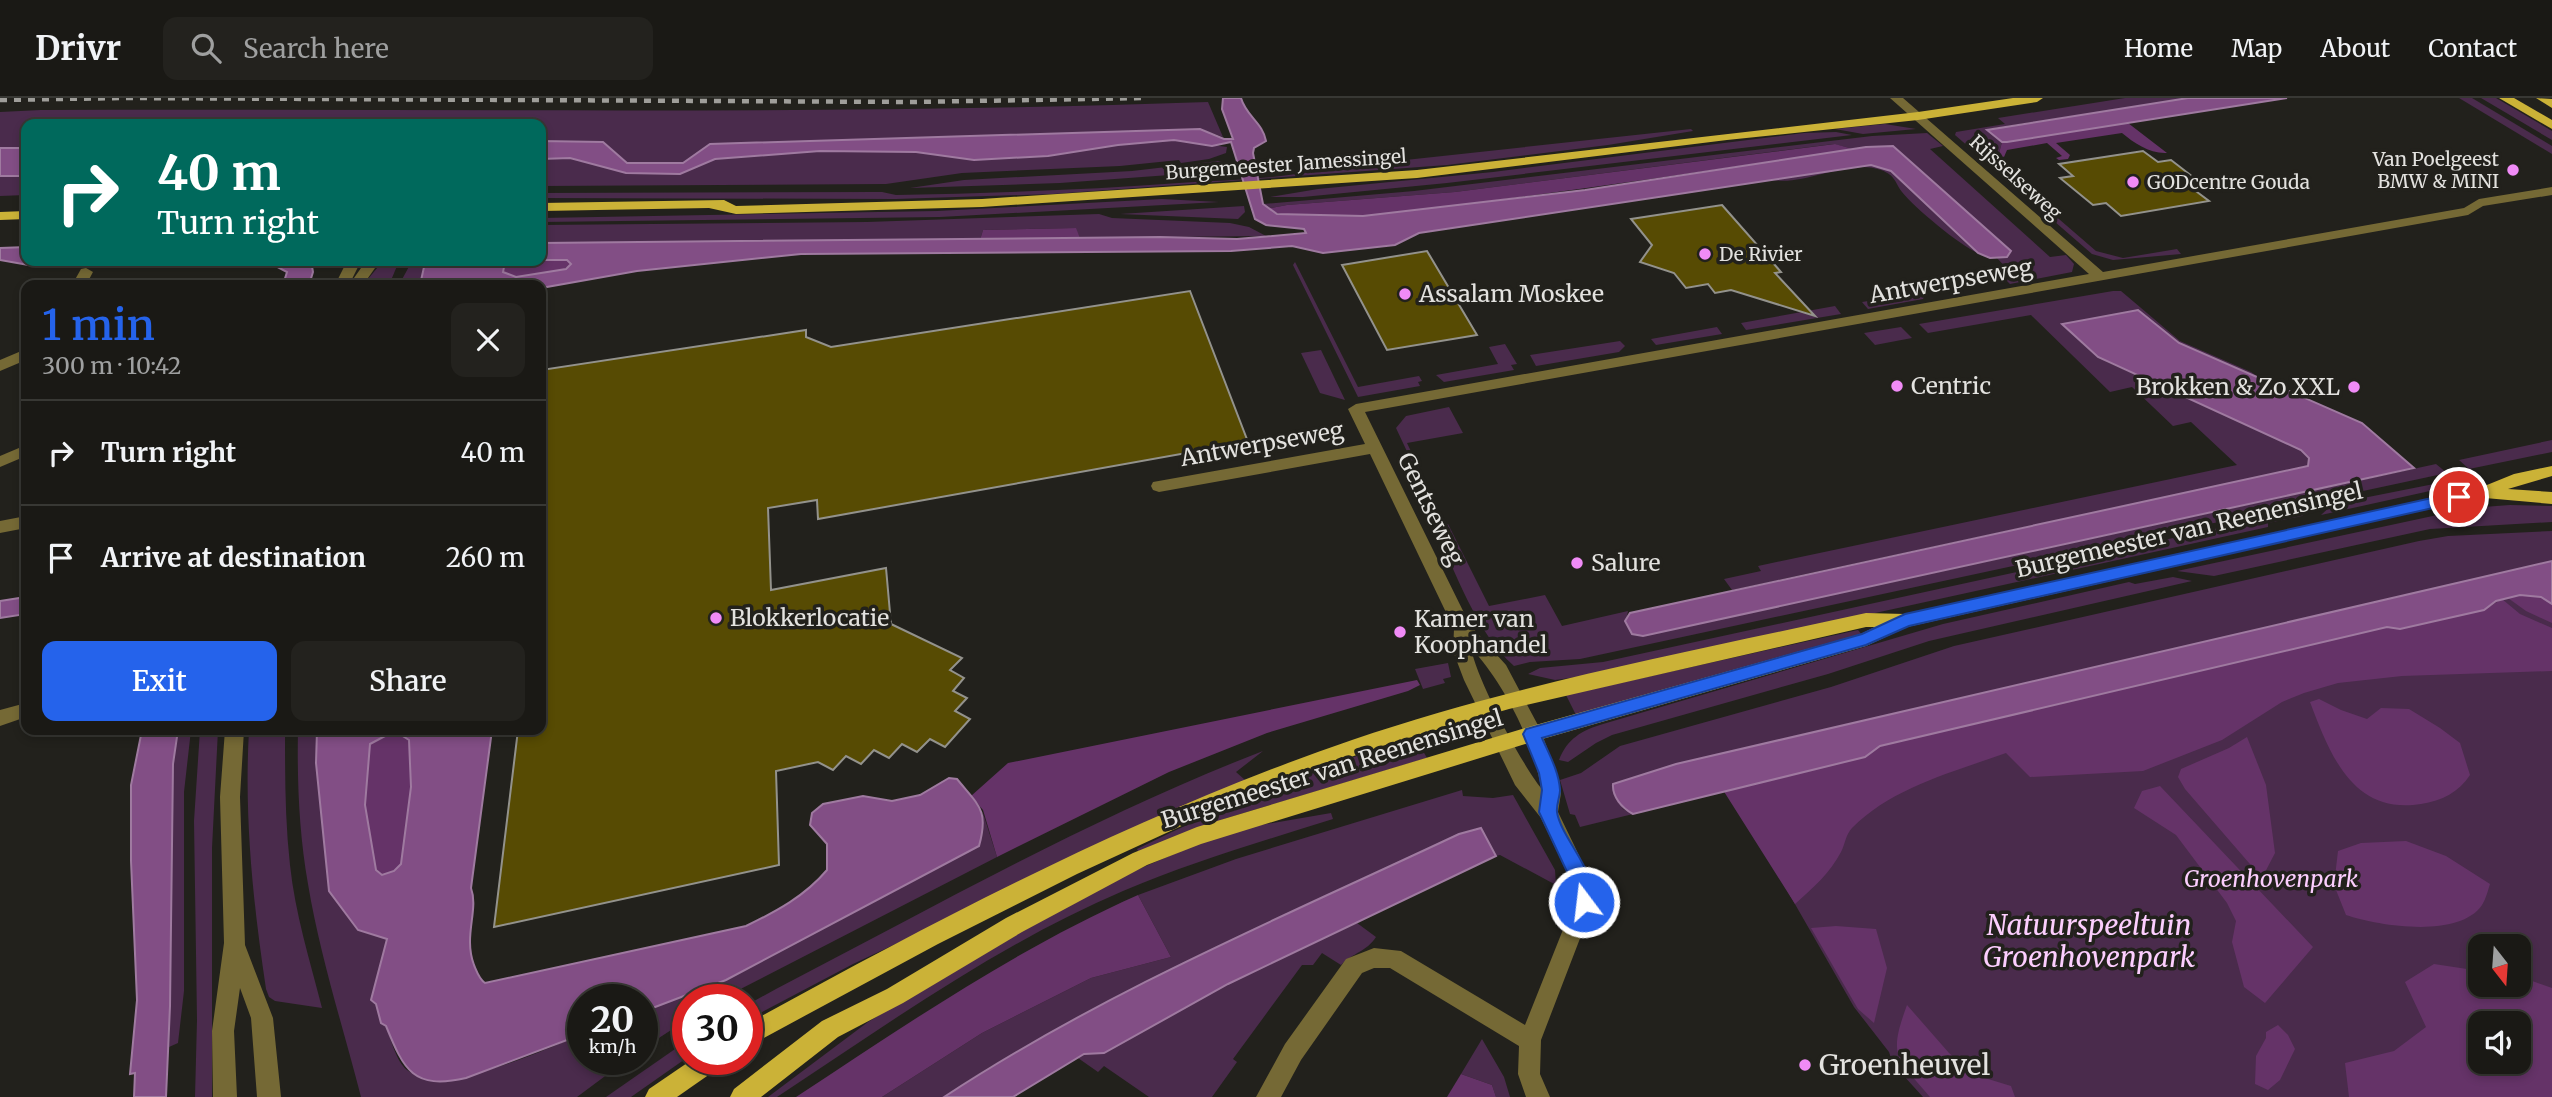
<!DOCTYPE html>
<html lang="en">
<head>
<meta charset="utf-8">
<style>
  body { margin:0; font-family:Merriweather,serif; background:#23221e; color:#f1f3f6; height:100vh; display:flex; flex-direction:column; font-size:26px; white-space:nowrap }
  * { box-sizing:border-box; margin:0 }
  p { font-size:23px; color:#9fa0a0 }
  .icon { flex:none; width:38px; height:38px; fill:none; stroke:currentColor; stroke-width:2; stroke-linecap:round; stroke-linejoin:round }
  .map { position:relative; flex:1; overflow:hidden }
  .panel { position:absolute; left:21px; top:182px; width:525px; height:455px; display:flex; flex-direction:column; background:#1a1915; border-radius:14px; box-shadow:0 4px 10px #0003,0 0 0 2px #383834 }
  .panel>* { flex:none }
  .top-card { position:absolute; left:21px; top:21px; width:525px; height:147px; border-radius:14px; box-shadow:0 4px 10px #0003,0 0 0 2px #383834; background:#00695c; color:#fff; overflow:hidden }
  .needle { width:46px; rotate:163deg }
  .fabs { position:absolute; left:2468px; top:836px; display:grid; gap:14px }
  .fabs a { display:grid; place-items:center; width:63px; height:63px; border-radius:14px; background:#1a1915; box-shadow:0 4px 10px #0003,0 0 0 2px #383834; font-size:35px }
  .speed { position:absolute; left:567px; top:886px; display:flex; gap:14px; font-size:35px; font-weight:700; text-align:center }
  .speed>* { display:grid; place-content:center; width:91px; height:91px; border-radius:50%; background:#1a1915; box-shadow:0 4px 10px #0003,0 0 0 2px #383834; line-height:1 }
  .speed small { font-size:18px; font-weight:400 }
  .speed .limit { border:10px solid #d22; background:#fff; color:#111 }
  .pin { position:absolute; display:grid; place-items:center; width:60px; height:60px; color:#fff; margin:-30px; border:4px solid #fff; border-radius:50%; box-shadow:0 2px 7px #0007 }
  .me { position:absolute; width:77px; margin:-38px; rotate:345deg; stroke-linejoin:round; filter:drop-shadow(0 0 5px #0008) }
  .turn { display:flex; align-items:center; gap:24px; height:147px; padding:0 21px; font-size:32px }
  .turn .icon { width:91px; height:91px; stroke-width:2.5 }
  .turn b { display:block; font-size:49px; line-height:60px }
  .round { display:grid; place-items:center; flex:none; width:74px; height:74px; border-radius:14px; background:#23221e }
  .summary { display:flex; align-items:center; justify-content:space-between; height:119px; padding:0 21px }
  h1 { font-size:42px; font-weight:600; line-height:52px; color:#2563eb }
  .primary-button { display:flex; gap:14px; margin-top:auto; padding:14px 21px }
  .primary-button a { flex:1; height:80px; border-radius:14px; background:#2563eb; color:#fff; font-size:28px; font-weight:600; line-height:80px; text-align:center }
  .primary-button a+a { background:#23221e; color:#f1f3f6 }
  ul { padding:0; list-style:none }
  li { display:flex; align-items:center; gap:21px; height:105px; padding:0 21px; border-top:2px solid #383834 }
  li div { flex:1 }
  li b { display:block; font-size:26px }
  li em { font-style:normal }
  header { display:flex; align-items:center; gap:42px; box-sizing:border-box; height:98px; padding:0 35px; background:#1a1915; border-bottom:2px solid #383834 }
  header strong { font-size:33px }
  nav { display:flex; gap:38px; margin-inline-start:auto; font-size:24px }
  .search { width:490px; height:63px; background:#23221e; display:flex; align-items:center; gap:18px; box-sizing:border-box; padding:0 24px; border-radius:14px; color:#9fa0a0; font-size:26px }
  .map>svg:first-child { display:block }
</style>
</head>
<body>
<header>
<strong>Drivr</strong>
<div class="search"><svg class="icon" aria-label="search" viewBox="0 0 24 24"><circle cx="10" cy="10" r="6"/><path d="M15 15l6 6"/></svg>Search here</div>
<nav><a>Home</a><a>Map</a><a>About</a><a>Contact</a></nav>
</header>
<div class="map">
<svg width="2552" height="999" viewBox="0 0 2552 999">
  <rect width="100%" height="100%" fill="#22211c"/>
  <g fill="#4a2b4c" fill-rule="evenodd">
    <polygon points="2125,0 2188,0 1988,31 2002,44 1997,63 1993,64 2096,153 2123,160 2177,151 2181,156 2113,162 2092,156 1955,37 1956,34 2005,26 1998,20"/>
    <polygon points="2459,0 2472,0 2552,48 2552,56"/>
    <polygon points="2481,0 2496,0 2552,33 2552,42"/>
    <path d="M1208,4L1223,39L1200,31L710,46L683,65H627L603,44L541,43V26H26V50H0V14L41,12C430,10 819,18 1208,4Z"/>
    <polygon points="1885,26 1916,31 1863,36 1835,31"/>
    <path d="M1691,31L1693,33L1608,47L1447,67L1053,96L896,101L541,100V95L882,94L896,97C991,95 1085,92 1179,85C1226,82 1275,82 1322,71Z"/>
    <polygon points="1836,34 1852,37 1447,85 1303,99 1270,99 1318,91 1493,74 1804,35"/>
    <polygon points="1927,35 1943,48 1930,51 2050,159 2066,157 2074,166 2072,174 2010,186 1998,174 2008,172 1997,160 2007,158 2011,153 1893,48 1853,51 1834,46 1455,94 1287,107 1266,111 1263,106 1414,93 1872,38"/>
    <polygon points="1174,42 1227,49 1226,55 1209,61 1181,65 1179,62 1120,68 962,75 886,86 541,88 541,61 570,60 626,75 680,76 715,61 820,53 916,54 974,62 1048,58 1118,47"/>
    <polygon points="1218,63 1234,66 1238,72 1060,85 910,90 964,82 1132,73"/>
    <path d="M1862,67L1882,69L1891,73L1978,155C1959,147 1915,110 1902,94C1894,83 1896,78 1881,72C1848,60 1805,88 1773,82Z"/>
    <polygon points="0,78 26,78 26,97 0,98"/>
    <polygon points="1162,101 1219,104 940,119 541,124 541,120 937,113"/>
    <polygon points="1244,108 1245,114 1238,121 1120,116"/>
    <polygon points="1099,116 1112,120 1230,125 1249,129 1266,138 1080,140 1075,130 983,132 980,142 541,145 541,127 867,124"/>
    <polygon points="383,163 403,163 397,168 389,187 363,187"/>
    <polygon points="412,163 433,163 424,169 420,187 399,187"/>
    <polygon points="1295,164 1358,289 1419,278 1422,283 1418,284 1420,288 1358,299 1293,167"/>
    <polygon points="2113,193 2121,193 2180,243 2251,274 2261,281 2179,245 2138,212 2063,227 2092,254 2107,264 2301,352 2309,360 2308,368 1732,492 1724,481 1761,473 1758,468 2237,367 2191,324 2173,328 2132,289 2110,294 2031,217 1928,235 1919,226"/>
    <polygon points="1923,194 1925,197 1923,201 1868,211 1862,204"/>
    <polygon points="1835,208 1841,216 1746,232 1741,225"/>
    <polygon points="1717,229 1722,236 1656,247 1651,241"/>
    <polygon points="1901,229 1912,240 1875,247 1864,235"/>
    <polygon points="1620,243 1625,248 1619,254 1536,268 1530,257"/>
    <polygon points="1505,246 1517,266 1511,267 1514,272 1444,284 1436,277 1498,266 1489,249"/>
    <polygon points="1321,252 1345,302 1320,295 1301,255"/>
    <polygon points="1449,309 1463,335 1407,345 1438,410 1434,411 1396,330 1406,318"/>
    <polygon points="2552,342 2552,354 2469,371 2459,362"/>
    <path d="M2436,366L2447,375L1580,561L1530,564L1514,568C1475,533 1457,476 1434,429L1448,426L1489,508L1545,497L1562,528L1628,513L1626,523L1643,538Z"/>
    <polygon points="2449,383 2451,387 2448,389 2321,417 2333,406"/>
    <polygon points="2510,407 2552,408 2552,424 2430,431 2214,478 2177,473 2470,410"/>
    <polygon points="2311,410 2302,418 2268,425 2268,429 1592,577 1555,582 1528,576 1540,570 1603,564"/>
    <polygon points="2552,433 2552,463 1778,642 1676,666 1613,686 1623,711 1633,716 1580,729 1575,717 1570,716 1560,682 1581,675 1620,648 1831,589 1954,548 2419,443 2448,438"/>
    <path d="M2173,479L2192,483L1929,543L1828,576L1612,637L1596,645L1568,664L1559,662C1567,641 1582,632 1603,626L1943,526L2129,484L2135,486Z"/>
    <path d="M2537,488L2552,501V999H1923L1893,966L1889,954L1854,909L1729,691ZM2480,849H2518V887H2480ZM2480,926H2518V964H2480Z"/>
    <polygon points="1858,532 1862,537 1577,619 1566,597"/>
    <polygon points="1448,565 1451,579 1443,581 1445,585 1423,591 1415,571"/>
    <path d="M177,632H191L184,694V893L178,945L169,949C172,843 165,737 177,632Z"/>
    <polygon points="200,632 218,632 212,750 212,999 195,999 197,922 194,723"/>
    <path d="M249,632H285C285,677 285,722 290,767C295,815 310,863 322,910L275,903L269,899L266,891C253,804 244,719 249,632Z"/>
    <path d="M298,632H317L316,665L329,793L358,832L387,841L371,902L376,906L381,925L386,928C391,941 396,963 407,972C444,999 543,952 583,936V961H628L577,999H361C343,929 320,858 308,786C299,735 297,683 298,632Z"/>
    <path d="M1415,639L1427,660L1224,721L1139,755L1137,751C1229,706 1317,669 1415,639Z"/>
    <path d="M1263,653L1236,674L1245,682L853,866L747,922V907L776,891C936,808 1094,718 1263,653Z"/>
    <polygon points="1462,692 1463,698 1493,700 1513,697 1555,772 1556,787 1500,757 1496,758 1481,731 1177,869 1073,922 988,970 944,999 882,999 982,935 1091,880 1171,859 1138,797 1236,761"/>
    <polygon points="983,715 997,759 721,901 688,901 688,921 642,951 642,914 726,882 979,748 983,734"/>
    <path d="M1331,715L1333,721C1263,743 1191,764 1123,793C999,846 889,925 777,999H768L868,924L975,858L1127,776L1200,745L1255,728Z"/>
    <path d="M1357,825L1376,839C1366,854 1354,854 1341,867L1322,855L1313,867H1302L1233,961L1237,964L1212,999H1149L1104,968L1098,974L1078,960L1085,956L1104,955L1228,886Z"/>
    <polygon points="1482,941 1504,979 1510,999 1496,999 1492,987 1461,976"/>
    <polygon points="688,942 688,959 631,999 606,999"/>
  </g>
  <g fill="#653368" fill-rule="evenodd">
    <path d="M2128,25L2167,55C2150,56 2134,45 2122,35L2056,45L2070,57L2068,61L2059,62L2056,60L2062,58L2047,45L2007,52L2001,66L1997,63L2002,44Z"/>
    <path d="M1835,46L1853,51C1721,71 1589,91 1456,107C1410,112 1306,130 1266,111L1287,107L1455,94Z"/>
    <polygon points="1076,130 1080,140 980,142 983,132"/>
    <path d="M567,162L572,165C560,179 517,183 502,174L507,165L513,163Z"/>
    <polygon points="2521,497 2541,499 2552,506 2552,525 2526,513 2508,500"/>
    <path d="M2502,501L2520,516L2552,530V573L2402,578L2338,585L2304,595L2282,604L2222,642L2143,673L2030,679L2006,655C1953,674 1893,689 1852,730C1846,736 1845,746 1841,754C1830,775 1813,790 1795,806L1723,692L1865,659L1880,648L2388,529L2400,531L2484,512Z"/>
    <polygon points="1417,582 1420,587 1408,593 1267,635 1169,674 997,759 983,712 971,698 1008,665"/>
    <path d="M2319,601L2341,612L2367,621L2381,610L2409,611L2440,630L2460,645L2470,677C2459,694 2442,703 2421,706C2353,717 2330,657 2310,604Z"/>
    <polygon points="394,637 401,637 409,642 411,689 401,766 394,773 382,777 376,772 365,707 370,646 385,638"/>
    <polygon points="2247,639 2266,687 2275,755 2262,780 2185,691 2178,679 2181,671 2229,650"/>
    <polygon points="2160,688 2313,849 2265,905 2244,889 2232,844 2236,823 2227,805 2176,737 2134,710 2142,693"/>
    <path d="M2406,743L2446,758L2490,786C2488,792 2486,801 2482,807C2459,841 2379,828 2346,817L2334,787L2338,753L2361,745Z"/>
    <path d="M1138,797L1171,859L1091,880L982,935L882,999H796C907,926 1016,851 1138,797Z"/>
    <polygon points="1836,828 1876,831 1887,870 1874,925 1858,911 1811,830"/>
    <path d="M2434,866L2480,873V887H2518V878L2552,890V999H2349L2345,965L2394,953L2426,929L2405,884ZM2480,926H2518V964H2480Z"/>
    <path d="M1907,907L1949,955L1975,977L2011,988L2015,999H1930C1896,959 1888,959 1907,907Z"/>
    <polygon points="2278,927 2288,937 2295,951 2280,982 2268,992 2255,986 2256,958 2266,940 2266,934"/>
    <polygon points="1461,976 1492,987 1496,999 1447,999"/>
  </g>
  <g fill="#824e85" stroke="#9f7aa0" stroke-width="2" fill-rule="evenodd">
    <path d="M1223,0H1241C1246,18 1263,25 1266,43L1254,50L1253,55L1263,106L1277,116L1363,118L1585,92L1866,49L1893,48L2011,153L2007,159L1990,160L1978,155L1891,73L1871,67L1419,135L1395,147L1323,155L1292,148L1231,153L801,156L637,173L541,190V187H420L424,169L433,163H527H513L504,169L503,174L516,179L566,171L571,166L567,162H541V145L1160,139L1237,141L1306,135L1304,131L1266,127L1255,121L1231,44L1212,48L1174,42L1118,47L1048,58L974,62L916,54L820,53L715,61L680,76L626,75L570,60L541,61V43L603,44L627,65H683L710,46L1200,31L1224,41H1233L1222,11Z"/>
    <polygon points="2188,0 2287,0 2007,44 2002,44 1987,32"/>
    <rect x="0" y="50" width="26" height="28"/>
    <polygon points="26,149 26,163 311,163 313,174 309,187 283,187 287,174 270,165 34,168 0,162 0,150"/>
    <polygon points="2138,212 2179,245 2362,325 2414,370 1643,538 1632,536 1625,523 1630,515 2308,368 2309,360 2301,352 2098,259 2062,226"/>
    <path d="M2552,463V506L2541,499L2520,497L2496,503L2484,512L2400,531L2387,529L1880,648L1865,659L1633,716C1622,710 1612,699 1613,686L1676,666Z"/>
    <polygon points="26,499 26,516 0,520 0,503"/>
    <polygon points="142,632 178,632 173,666 170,908 166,999 134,999 135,975 130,976 137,902 131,763 131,687"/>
    <path d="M317,632H492L471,790C479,812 463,838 474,867C477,874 479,881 485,885L746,828C777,813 805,798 827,772V746L810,727L812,715L823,706L863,698L892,703L920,697L949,680L957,681C979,708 989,712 979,748L726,882L642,914V901H583V936L466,980C413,992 404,972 386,928L381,925L376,906L371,902L387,841L358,832L329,793L316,665ZM395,637H401L409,642L411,689L401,766L394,773L382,777L376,772L365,707L370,646L385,638Z"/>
    <path d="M1481,730L1496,758L1228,886L1104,955L1084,956L1013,999H944C1105,893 1285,818 1459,736Z"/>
  </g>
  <g fill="#574b03" stroke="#93928c" stroke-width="2">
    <polygon points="2143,53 2158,64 2171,62 2206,89 2193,91 2209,103 2121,118 2106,105 2093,107 2060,80 2073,78 2059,66"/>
    <polygon points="1722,107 1781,174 1775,175 1815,218 1731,192 1715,195 1708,186 1686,190 1674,175 1640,164 1652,147 1631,121"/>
    <polygon points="1427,153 1477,237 1387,252 1342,167"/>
    <polygon points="1190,193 1248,344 818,421 817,402 768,410 771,492 886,470 891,526 962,560 950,572 964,580 953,593 967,600 955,613 970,621 945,649 930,641 917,654 902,646 889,660 874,652 861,666 846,658 833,672 818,664 776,673 779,767 494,829 518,632 541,632 541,272 806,232 806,239 831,249"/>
  </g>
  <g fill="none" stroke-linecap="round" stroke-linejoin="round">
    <g fill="#756935" fill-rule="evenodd">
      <path d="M1890,0H1903L2103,174L2464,110L2479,101L2552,89V97L2483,108L2468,117L1365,314L1470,527L1506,567L1540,631L1559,681L1561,695L1558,714L1590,780L1594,804L1541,942L1540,976L1550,999H1526L1518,976L1519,948L1390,870H1374L1362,875L1301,962L1281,999H1256L1285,946L1346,861L1374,850L1401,853L1525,927L1574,804L1570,780L1541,720L1515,687L1464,582L1453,553L1454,531L1370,356L1159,394L1153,392L1151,388L1153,384L1365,346L1348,311L1356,306L2089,176ZM1471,550C1503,584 1534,644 1541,690C1521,665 1477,582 1471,550Z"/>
      <polygon points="347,163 361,163 349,187 335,187"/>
      <polygon points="366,163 380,163 363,187 349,187"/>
      <polygon points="86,170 93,174 86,187 72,187 81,171"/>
      <polygon points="26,251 26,262 0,273 0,262"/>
      <polygon points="26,347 26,358 0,369 0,358"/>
      <polygon points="26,418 26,430 0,435 0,423"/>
      <polygon points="26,605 26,619 0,628 0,612"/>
      <polygon points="225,632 244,632 240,699 245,847 273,920 281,999 257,999 251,920 240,890 234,933 237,999 213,999 212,933 224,845 220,699"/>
    </g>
    <g fill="#cbb237" fill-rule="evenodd">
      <polygon points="2013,0 2043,0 2037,4 1918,22 1727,42 1417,80 982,109 736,116 709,110 541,113 541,105 724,102 736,108 982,101 1417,72 1918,14"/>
      <polygon points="2499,0 2514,0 2552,22 2552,31"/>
      <polygon points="2536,0 2552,1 2552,10"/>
      <polygon points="26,113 26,121 0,122 0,114"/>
      <path d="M2552,368V378L2508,391L2552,394V406L2485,400L2432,410L1907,529L1866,548L1532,644L1201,746L1147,767L1022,834L903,905L838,939L761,999H730L734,991L822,923L887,891L1006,820L1133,755L1197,729L1532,628L1861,536L1875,529H1866L1509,611L1391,645L1328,667L1225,708L1077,776L938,846L747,949V926C942,819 1141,714 1352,642C1519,585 1694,553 1866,515L1905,516L2482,389L2514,376Z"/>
      <polygon points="693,961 723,961 720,969 677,999 645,999 649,991"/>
    </g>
    <polyline stroke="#9f9e9a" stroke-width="4.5" stroke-dasharray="7 7" stroke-linecap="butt" points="0,2 124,0 914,4 1147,0"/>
  </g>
  <path fill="#2563eb" stroke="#184099" stroke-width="2" d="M2459,394L2464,396L2466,399L2464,403L1909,528L1866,547L1542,640C1549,656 1559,674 1560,692C1560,699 1556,707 1557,714C1561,741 1604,781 1591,810L1584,812L1577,810L1570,780L1539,714L1542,692L1539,675L1523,636L1526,631L1862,536L1905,516Z"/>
  <g fill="#f08bf6" stroke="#22211c" stroke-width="2.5">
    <circle cx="2513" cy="72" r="7"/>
    <circle cx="2133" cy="84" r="7"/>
    <circle cx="1705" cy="156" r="7"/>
    <circle cx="1405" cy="196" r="7"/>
    <circle cx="1897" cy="288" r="7"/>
    <circle cx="2354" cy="289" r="7"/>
    <circle cx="1577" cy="465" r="7"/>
    <circle cx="716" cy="520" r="7"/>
    <circle cx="1400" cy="534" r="7"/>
    <circle cx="1805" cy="967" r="7"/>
  </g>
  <g text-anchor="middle" stroke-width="7" stroke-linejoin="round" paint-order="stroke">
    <g font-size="19" fill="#e3e2df" stroke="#22211c" text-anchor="start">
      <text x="2499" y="68" text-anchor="end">Van Poelgeest<tspan x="2499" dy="22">BMW &amp; MINI</tspan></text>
      <text x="2147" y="91">GODcentre Gouda</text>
      <text x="1719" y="163">De Rivier</text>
    </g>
    <g font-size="19" fill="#e3e2df" stroke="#22211c">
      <text transform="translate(1286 66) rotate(-4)" y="7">Burgemeester Jamessingel</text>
      <text transform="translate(2016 79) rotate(42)" y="7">Rijsselseweg</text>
    </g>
    <g font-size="23" fill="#e3e2df" stroke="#22211c">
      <text transform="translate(1951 183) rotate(-10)" y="8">Antwerpseweg</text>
      <text transform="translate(1262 346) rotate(-10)" y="8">Antwerpseweg</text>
      <text transform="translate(1431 411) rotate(64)" y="8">Gentseweg</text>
      <text transform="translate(2189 432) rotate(-13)" y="8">Burgemeester van Reenensingel</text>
      <text transform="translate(1332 671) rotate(-17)" y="8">Burgemeester van Reenensingel</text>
    </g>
    <g font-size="23" fill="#e3e2df" stroke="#22211c" text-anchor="start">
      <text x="1419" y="204">Assalam Moskee</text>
      <text x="1911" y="296">Centric</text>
      <text x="2340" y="297" text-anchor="end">Brokken &amp; Zo XXL</text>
      <text x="1591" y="473">Salure</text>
      <text x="730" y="528">Blokkerlocatie</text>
      <text x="1414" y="529">Kamer van<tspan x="1414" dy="26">Koophandel</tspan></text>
    </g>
    <g font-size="23" font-style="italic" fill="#fccefe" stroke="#22211c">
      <text x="2271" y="789">Groenhovenpark</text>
    </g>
    <g font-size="28" font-style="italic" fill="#fccefe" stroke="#22211c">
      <text x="2089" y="837">Natuurspeeltuin<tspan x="2089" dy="32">Groenhovenpark</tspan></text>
    </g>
    <g font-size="28" fill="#e3e2df" stroke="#22211c" text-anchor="start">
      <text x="1819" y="977">Groenheuvel</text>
    </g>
  </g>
</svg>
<div class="fabs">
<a><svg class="needle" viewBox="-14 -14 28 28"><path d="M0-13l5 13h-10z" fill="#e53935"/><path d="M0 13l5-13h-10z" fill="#9fa0a0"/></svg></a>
<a><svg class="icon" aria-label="sound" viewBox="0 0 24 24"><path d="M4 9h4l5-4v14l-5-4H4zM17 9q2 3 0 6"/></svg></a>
</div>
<div class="speed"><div>20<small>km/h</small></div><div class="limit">30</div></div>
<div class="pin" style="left:2459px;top:399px;background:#d93025"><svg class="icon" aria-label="arrive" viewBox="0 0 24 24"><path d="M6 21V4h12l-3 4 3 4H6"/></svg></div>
<svg class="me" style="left:1584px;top:804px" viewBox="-20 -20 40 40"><circle r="17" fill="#2563eb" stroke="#fff" stroke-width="3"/><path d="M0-11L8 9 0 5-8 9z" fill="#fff"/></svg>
<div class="top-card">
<div class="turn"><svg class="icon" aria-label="right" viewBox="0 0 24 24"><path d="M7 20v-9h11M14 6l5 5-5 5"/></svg><div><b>40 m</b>Turn right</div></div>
</div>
<section class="panel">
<div class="summary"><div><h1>1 min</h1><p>300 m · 10:42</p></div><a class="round"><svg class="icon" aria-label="close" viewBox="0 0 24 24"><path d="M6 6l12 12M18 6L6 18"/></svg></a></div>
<ul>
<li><svg class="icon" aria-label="right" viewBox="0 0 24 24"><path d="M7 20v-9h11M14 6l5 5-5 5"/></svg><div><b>Turn right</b></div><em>40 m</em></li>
<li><svg class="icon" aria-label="arrive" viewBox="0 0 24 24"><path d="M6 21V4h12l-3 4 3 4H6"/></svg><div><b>Arrive at destination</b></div><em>260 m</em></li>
</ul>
<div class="primary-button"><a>Exit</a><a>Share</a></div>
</section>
</div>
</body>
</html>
